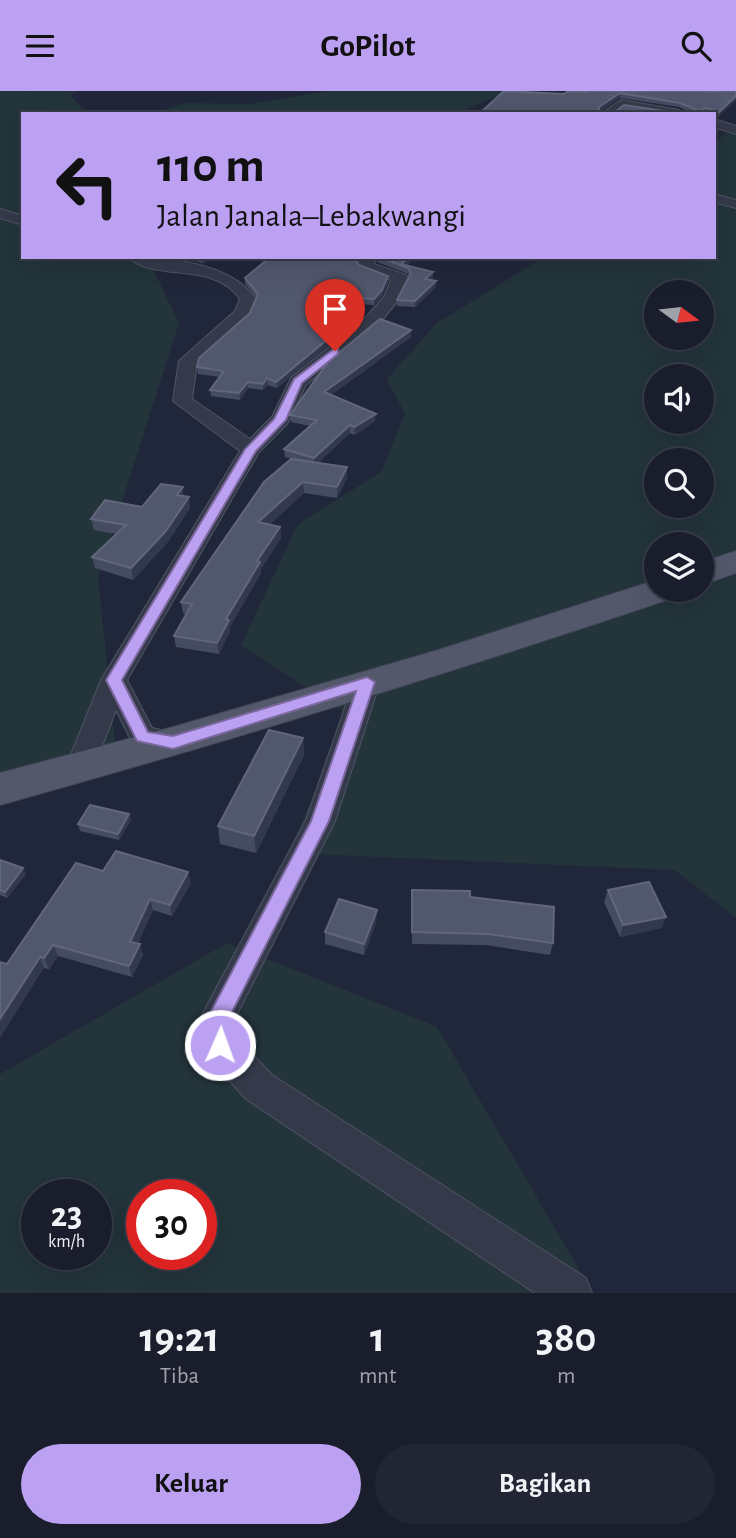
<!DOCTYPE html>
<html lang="id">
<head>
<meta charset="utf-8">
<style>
  body { margin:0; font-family:"Alegreya Sans",sans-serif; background:#222634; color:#f1f3f6; height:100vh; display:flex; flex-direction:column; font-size:26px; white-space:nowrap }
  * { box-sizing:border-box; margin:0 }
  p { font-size:23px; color:#9fa2a9 }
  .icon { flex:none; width:38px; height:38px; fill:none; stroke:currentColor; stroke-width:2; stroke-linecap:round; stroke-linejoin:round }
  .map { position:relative; height:1202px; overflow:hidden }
  .panel { display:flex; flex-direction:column; background:#191d2c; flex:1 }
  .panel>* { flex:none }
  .top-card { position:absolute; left:21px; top:21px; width:695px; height:147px; border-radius:0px; box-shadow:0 7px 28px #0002,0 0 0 2px #373b48; background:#bca0f2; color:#111; overflow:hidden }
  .needle { width:46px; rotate:105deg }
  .fabs { position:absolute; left:644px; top:189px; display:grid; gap:14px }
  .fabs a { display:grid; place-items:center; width:70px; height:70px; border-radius:50%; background:#191d2c; box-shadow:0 7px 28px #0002,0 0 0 2px #373b48; font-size:35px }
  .speed { position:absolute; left:21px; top:1088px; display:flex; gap:14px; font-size:35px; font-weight:700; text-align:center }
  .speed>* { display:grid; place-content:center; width:91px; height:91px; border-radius:50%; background:#191d2c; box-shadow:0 7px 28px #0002,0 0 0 2px #373b48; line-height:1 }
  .speed small { font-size:18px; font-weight:400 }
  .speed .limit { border:10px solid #d22; background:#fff; color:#111 }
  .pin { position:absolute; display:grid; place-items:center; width:60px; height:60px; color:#fff; margin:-72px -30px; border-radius:50% 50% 50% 0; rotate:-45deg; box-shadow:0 0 7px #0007 }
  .pin .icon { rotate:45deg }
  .me { position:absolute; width:77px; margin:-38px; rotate:2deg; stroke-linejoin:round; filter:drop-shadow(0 0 5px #0008) }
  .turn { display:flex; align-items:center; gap:24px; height:147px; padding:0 21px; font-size:32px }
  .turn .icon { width:91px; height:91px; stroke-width:2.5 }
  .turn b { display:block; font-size:49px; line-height:60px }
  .eta { display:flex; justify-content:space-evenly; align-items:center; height:119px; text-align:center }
  .eta b { font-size:42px; font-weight:600; line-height:49px }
  .action { display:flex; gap:14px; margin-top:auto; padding:14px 21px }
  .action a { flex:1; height:80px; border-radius:42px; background:#bca0f2; color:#111; font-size:28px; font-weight:600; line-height:80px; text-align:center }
  .action a+a { background:#222634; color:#f1f3f6 }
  header { display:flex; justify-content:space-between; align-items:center; height:91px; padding:0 21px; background:#bca0f2; color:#111; font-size:32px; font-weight:600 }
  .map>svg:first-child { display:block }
</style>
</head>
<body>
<header><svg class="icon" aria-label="menu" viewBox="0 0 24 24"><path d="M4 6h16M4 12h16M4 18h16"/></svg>GoPilot<svg class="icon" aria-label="search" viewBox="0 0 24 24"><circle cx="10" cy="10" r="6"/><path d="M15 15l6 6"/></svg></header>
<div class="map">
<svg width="736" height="1202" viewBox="0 0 736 1202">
  <rect width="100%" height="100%" fill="#21273a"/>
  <g fill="#23343b" fill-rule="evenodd">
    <polygon points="0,0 77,0 70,4 87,22 135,23 23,23 23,166 147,166 179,232 98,486 118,682 0,712"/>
    <polygon points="327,0 519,0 504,2 467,18 469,23 150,23 185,12 249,13"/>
    <path d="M733,35H736V827L675,779L289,762L347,623L241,554L298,433L381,381L405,323L387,288L437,232L544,166H714V53ZM656,201H702V247H656ZM656,285H702V331H656ZM656,369H702V415H656ZM656,453H702V499H656Z"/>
    <path d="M227,852L437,936L593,1202H0V983ZM37,1104H96V1164H37ZM142,1104H201V1164H142Z"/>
  </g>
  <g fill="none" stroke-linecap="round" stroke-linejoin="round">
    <g stroke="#505465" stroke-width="2">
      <g id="minor">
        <polygon points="621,9 679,19 685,23 659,23 623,16 614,23 600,23"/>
        <polygon points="714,28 736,35 736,43 714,36"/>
        <polygon points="714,103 736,109 736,117 714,111"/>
        <polygon points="0,118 23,125 23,134 0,127"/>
        <path d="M128,166C169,166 231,172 256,208L249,226L197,272L192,308L250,348L272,326L291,287L366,226L384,206L391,189L361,178L358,175L360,166H376L374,173L406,184L408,187L400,207L378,234L306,294L287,333L259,361L127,589L152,637L183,644L187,651L183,658L173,661L133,653L116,619L94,676L90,684L80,687L70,684L66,676L101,589L240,360L173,310L179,270L235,220L240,208C213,169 155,192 128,166Z"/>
        <polygon points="367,582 376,585 380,591 335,730 236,925 237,947 272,984 586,1187 592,1202 535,1202 246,1008 208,966 202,954 202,924 306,729 354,591 358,585"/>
      </g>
    </g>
    <g stroke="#3e4354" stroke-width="2">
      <g id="primary">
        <polygon points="736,460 736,482 702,494 702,471"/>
        <path d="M656,489V499H678L673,507C451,582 226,651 0,714V682L173,636L438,559Z"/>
      </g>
    </g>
    <use href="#minor" fill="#353a4b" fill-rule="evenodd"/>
    <use href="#primary" fill="#53586b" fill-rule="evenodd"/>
  </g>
  <g fill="#454c62">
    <polygon points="736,0 718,26 714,25 714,23 694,23 679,16 620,7 600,20 671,21 670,23 479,23 564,3 586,1"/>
    <polygon points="174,166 213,166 203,172"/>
    <polygon points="250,166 358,166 357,170 359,174 388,185 388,191 382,205 374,214 329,211 359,222 359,228 277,297 268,294 263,299 248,297 240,309 211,305 210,299 220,286 198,283 197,276 250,222 257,207 245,193 245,187 267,169"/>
    <polygon points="376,166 417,166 407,174 433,187 430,189 436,196 415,216 397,215 397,209 409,185 408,183 377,171"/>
    <polygon points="411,239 411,246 331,304 375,330 355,344 350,342 318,372 347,376 347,387 337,407 304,402 269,434 280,436 281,447 261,478 261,482 230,536 230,540 219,563 176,556 174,545 186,523 183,522 181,511 292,368 285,366 284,358 310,335 291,331 290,324"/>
    <polygon points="184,406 190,417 167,452 133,489 95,477 92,466 116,443 94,439 91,428"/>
    <polygon points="303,647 304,664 256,762 220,753 218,735"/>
    <polygon points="129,723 131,729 119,749 80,740 78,733"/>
    <polygon points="0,769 26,783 7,807 0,804"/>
    <polygon points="103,780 191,792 172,825 153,819 138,852 143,864 132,886 58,865 49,878 44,877 7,873"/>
    <polygon points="412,799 470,806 553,852 550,864 486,854 412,853"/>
    <polygon points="608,799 662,837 620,846 604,811"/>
    <polygon points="376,831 364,864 325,853 325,841"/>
  </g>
  <g fill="#32384d">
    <polygon points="620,2 620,7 599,21 599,16"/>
    <polygon points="736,5 736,9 718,26 719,21"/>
    <polygon points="706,17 705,22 699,23 699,20"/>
    <polygon points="213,166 203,172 203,167"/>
    <polygon points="410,166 417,166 405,176 401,173"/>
    <polygon points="433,181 433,187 424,193 425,188"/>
    <polygon points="388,185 388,191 382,205 374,214 374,208"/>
    <polygon points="436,190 436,196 415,216 415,210"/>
    <polygon points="359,222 359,228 277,297 276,291"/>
    <polygon points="411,239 411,246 324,309 324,301"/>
    <polygon points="267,287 268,294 263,299 263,293"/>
    <polygon points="248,291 248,297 240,309 239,302"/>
    <polygon points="376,323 375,330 355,344 354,336"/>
    <polygon points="350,334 350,342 314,375 314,367"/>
    <polygon points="347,376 347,387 337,407 337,396"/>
    <polygon points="303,391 304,402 259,443 258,431"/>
    <polygon points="183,396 184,407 177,404"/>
    <polygon points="189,406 190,417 167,452 133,489 131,477"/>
    <polygon points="280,436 281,447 261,478 261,482 230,536 230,540 219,563 217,552 226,528 257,470"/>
    <polygon points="303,647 304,664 256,762 254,745"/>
    <polygon points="129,723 131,729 119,749 118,743"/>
    <polygon points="23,777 26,783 7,807 5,801"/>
    <polygon points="188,781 191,792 172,825 170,814"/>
    <polygon points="150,808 153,819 134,862 130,851"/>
    <polygon points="377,819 376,831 364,864 364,853"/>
    <polygon points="666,826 662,837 620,846 623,834"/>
    <polygon points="140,853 143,864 132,886 129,875"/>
    <polygon points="53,854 58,865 49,878 44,867"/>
    <polygon points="40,866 44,877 0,947 0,928"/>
  </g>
  <g fill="#51576d" stroke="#60667b" stroke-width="2">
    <polygon points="504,0 564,3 568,0 586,1 588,0 736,0 736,5 719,21 706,17 699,20 680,12 620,2 599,16 599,20 615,21 624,14 671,21 669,23 479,23"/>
    <polygon points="270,166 356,166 355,169 359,174 388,185 382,199 374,208 309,204 359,222 276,291 267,287 263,293 248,291 239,302 210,299 224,280 197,276 199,267 250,222 258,203 245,187"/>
    <polygon points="379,166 410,166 401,173 433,181 425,188 436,190 415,210 397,209 411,182 408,177"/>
    <polygon points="380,228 411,239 324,301 376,323 354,336 350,334 314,367 284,358 317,329 290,324 328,271"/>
    <polygon points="291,368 347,376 337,396 303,391 258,431 280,436 257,470 260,471 226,528 229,529 217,552 174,545 192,513 181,511 264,391"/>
    <polygon points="161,393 183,396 177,404 189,406 165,441 131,477 92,466 126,434 91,428 105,409 142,416"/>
    <polygon points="269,639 303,647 254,745 218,735"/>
    <polygon points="90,714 129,723 118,743 78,733"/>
    <polygon points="116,760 188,781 170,814 150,808 130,851 140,853 129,875 53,854 44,867 40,866 0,928 0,871 7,873 76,772 103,780"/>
    <polygon points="0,769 23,777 5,801 0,799"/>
    <polygon points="649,791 666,826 623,834 608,799"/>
    <polygon points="412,799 470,800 470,806 554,816 553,852 488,843 412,841"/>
    <polygon points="339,808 377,819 364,853 325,841"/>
  </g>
  <polygon fill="#bca0f2" stroke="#7a689d" stroke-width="2" points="335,257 338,258 338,263 302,292 286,329 256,360 122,589 148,641 173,645 367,586 375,591 329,730 230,925 231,954 228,961 220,964 213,961 209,954 209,924 311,730 356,600 173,658 137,650 106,589 245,358 274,328 294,288"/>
</svg>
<div class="fabs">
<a><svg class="needle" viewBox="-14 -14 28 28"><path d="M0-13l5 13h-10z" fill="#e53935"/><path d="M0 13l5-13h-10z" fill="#9fa2a9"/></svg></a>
<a><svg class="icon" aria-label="sound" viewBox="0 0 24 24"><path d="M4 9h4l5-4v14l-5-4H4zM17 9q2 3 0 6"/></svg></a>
<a><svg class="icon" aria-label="search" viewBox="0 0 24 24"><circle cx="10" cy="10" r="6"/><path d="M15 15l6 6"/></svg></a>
<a><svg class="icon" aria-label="layers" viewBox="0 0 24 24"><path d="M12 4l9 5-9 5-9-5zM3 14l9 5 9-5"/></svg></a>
</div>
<div class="speed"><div>23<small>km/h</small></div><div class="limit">30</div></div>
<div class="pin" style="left:335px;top:260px;background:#d93025"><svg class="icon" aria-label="arrive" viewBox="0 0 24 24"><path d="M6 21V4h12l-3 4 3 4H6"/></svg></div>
<svg class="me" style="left:220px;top:954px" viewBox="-20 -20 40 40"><circle r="17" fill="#bca0f2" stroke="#fff" stroke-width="3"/><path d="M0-11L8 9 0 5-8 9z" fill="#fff"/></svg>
<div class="top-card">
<div class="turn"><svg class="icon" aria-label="left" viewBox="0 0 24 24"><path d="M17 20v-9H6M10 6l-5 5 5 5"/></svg><div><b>110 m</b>Jalan Janala–Lebakwangi</div></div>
</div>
</div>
<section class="panel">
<div class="eta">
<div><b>19:21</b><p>Tiba</p></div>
<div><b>1</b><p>mnt</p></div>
<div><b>380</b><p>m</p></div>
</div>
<div class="action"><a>Keluar</a><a>Bagikan</a></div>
</section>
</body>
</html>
